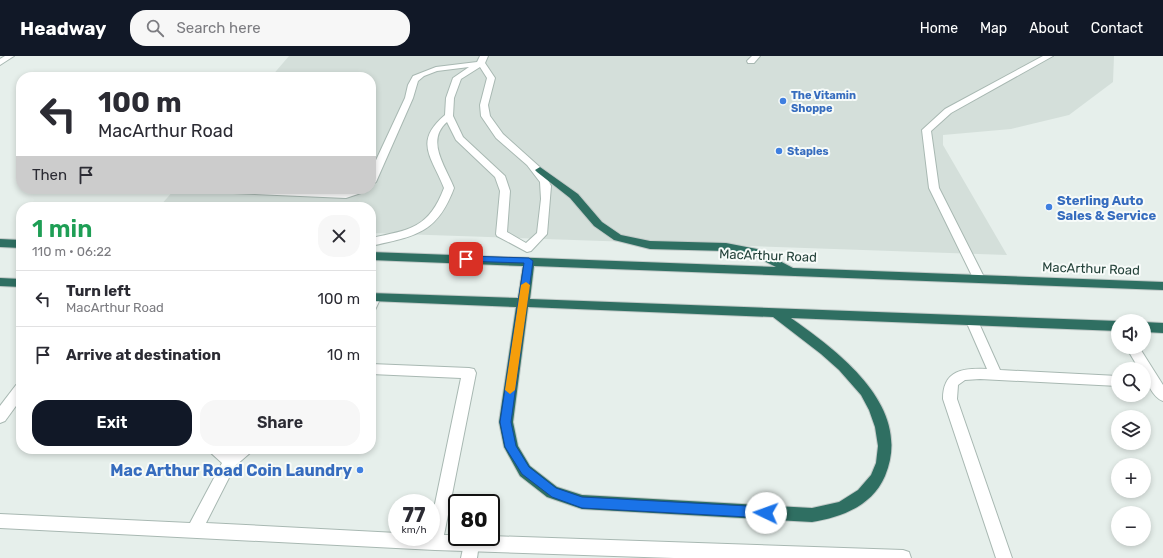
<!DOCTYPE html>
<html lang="en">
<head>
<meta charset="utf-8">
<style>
  body { margin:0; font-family:Rubik,sans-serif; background:#f7f7f7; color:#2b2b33; height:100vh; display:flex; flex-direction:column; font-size:15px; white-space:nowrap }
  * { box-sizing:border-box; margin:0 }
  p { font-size:13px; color:#7c7c81 }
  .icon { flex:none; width:22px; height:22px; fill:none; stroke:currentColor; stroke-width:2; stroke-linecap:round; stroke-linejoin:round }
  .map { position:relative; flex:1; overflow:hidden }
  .details { position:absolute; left:16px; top:146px; width:360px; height:252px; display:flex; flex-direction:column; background:#fff; border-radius:16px; box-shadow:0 2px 6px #0003 }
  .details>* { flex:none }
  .top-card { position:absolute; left:16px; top:16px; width:360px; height:122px; border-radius:16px; box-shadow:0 2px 6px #0003; background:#fff; color:#2b2b33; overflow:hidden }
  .fabs { position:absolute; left:1111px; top:258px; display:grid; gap:8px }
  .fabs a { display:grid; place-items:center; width:40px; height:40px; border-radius:50%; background:#fff; box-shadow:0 2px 6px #0003; font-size:20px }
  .speed { position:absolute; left:388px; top:438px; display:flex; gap:8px; font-size:20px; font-weight:700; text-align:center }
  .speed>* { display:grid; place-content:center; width:52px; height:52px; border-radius:50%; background:#fff; box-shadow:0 2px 6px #0003; line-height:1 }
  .speed small { font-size:10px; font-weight:400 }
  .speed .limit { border:2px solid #111; border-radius:6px; background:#fff; color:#111 }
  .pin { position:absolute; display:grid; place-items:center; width:34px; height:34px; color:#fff; margin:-17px; border-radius:8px; box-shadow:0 2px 6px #0006 }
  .me { position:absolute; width:44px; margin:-22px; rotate:273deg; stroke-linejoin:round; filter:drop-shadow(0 0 3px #0008) }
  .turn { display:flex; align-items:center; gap:14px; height:84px; padding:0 16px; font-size:18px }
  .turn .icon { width:52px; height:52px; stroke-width:2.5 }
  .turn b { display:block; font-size:28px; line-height:34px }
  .then { display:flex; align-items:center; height:38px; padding:0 16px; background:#0003; gap:8px; font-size:15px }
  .round { display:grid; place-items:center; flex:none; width:42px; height:42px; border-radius:16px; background:#f7f7f7 }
  .head { display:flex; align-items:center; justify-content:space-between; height:68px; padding:0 16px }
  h1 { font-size:24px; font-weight:600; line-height:30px; color:#1e9e55 }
  .primary-button { display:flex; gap:8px; margin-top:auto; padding:8px 16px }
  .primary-button a { flex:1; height:46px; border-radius:16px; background:#111827; color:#fff; font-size:16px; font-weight:600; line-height:46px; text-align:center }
  .primary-button a+a { background:#f7f7f7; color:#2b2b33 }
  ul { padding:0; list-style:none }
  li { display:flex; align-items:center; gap:12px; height:56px; padding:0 16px; border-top:1px solid #e1e1e2 }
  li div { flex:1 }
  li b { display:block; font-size:15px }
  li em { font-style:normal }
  header { display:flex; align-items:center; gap:24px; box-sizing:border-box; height:56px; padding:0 20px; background:#111827; color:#fff }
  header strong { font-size:19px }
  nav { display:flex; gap:22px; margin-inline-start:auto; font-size:14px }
  .search { width:280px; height:36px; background:#f7f7f7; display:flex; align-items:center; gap:10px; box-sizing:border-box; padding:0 14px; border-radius:16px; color:#7c7c81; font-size:15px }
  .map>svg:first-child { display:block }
</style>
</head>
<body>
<header>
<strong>Headway</strong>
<div class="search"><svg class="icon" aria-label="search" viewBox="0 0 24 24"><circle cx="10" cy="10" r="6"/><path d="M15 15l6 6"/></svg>Search here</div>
<nav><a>Home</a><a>Map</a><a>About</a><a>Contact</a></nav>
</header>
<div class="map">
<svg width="1163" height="502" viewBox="0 0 1163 502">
  <rect width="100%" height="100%" fill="#e6efeb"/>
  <polygon fill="#d4dfda" points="289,0 1114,0 1113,26 1069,59 1011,73 943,79 943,89 1007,199 371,177 371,151 159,151 175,133 371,133 371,21 271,21"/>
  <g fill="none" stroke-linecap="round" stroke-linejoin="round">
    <g stroke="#a8b8b2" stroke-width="2">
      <g id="lane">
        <polygon points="5,0 14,0 0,9 0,3"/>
        <path d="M480,0H488L485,7L495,22L488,49L490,60L503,78L543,114L551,130L547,178L531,195L527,196L497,180L496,178L500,135L495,121L456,84L447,66C425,85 446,111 454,132C437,178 415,180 371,190V182C410,174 429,172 444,132C432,101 413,86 445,59L446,42L453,22L469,11L437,15L424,20L418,25L413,42L376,126L371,129V115L405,42L408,29L413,20L436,11L477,6ZM480,11L487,22L480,49L481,60L496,82L527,109L540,126L541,143L537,177L526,187L507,176L510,135L505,120L463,81L453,60L454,42L461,23Z"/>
        <polygon points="752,0 760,0 754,7 748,7 747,5"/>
        <polygon points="1043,0 1053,0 951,57 931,75 939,132 985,223 979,227 975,226 929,132 922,74 945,53"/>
        <polygon points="205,133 278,133 345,136 353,133 368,133 367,135 346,142 210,136"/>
        <polygon points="375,237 379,238 381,241 375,254 371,255 371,238"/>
        <path d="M972,261L976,262L978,265L1000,314L1118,320V330L980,323L965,324L958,329L957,343L1012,502H996L943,343C943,314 963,312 987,313L966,265L968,262Z"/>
        <path d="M1126,291H1139L1163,329V345C1153,342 1144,323 1144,313H1139Z"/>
        <polygon points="371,308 469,312 474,313 476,317 444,479 457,479 457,481 491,480 903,494 909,496 911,502 674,502 435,494 0,472 0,458 190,467 222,407 211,397 209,393 226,393 230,396 234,393 252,393 250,397 235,410 206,467 397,477 397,481 431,481 431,467 461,322 371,318"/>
        <polygon points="21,328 21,343 5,365 0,367 0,350 16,329"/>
      </g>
    </g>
    <g stroke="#a8b8b2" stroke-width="2">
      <polygon id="street" points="469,481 477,483 479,488 477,502 461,502 465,483"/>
    </g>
    <g stroke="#c2cac8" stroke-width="2">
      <g id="highway">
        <path d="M540,111L578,138L602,166L621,179L650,185L726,187L757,193L793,212L1163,226V234L534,210L530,243L1118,265V275L791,262C839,296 914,351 885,420C872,450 842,461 812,466L582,453L547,441L520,420L504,391L499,366L516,251L371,245V237L518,242L523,210L371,204V196L776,211L754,200L726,195L650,193L614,184L594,170L570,142L537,116L535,114ZM528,251L773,261L821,298L839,314L861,339L869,354L875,371L878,390L876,407L871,419L858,434L839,446L812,452L582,439L557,431L530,410L518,390L513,366Z"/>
        <polygon points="0,183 21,184 21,192 0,191"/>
        <polygon points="0,222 21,223 21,231 0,230"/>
        <polygon points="1144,266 1163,267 1163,277 1144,276"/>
      </g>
    </g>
    <use href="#lane" fill="#fff" fill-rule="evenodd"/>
    <use href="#street" fill="#fff" fill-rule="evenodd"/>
    <use href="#highway" fill="#2f6f62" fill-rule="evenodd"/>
  </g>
  <polygon fill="#1a73e8" stroke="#114b97" points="466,200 529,202 533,205 511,366 516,390 529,411 556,432 582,441 766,451 770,453 772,457 770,461 766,462 582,452 552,441 522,418 505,391 500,366 524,207 463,205 463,201"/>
  <polygon fill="#f59e0b" points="526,226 530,229 515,334 510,338 505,334 521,229"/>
  <g fill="#3f7fe0" stroke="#f7fbf9" stroke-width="1.5">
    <circle cx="783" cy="45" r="4"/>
    <circle cx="779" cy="95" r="4"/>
    <circle cx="1049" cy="151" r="4"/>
    <circle cx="360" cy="414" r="4"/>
  </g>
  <g text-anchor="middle" stroke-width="4" stroke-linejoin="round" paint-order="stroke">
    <g font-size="11" font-weight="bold" fill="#366cbe" stroke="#f7fbf9" text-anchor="start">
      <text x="791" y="43">The Vitamin<tspan x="791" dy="13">Shoppe</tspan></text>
      <text x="787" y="99">Staples</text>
    </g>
    <g font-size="13" font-weight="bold" fill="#366cbe" stroke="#f7fbf9" text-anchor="start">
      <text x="1057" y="149">Sterling Auto<tspan x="1057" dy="15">Sales &amp; Service</tspan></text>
    </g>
    <g font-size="13" fill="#24423a" stroke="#f7fbf9">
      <text transform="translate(768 199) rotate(2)" y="5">MacArthur Road</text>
      <text transform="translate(1091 212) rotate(2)" y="5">MacArthur Road</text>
    </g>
    <g font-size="16" font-weight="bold" fill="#366cbe" stroke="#f7fbf9" text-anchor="end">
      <text x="352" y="420">Mac Arthur Road Coin Laundry</text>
    </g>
  </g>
</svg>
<div class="fabs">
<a><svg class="icon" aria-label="sound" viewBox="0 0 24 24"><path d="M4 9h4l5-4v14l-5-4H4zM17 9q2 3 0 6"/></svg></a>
<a><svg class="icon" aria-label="search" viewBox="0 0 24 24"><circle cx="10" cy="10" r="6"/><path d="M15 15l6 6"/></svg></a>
<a><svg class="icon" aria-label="layers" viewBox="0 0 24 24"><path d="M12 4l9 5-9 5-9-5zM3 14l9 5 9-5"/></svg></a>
<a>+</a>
<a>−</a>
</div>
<div class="speed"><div>77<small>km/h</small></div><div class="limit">80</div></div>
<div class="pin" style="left:466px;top:203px;background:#d93025"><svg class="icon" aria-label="arrive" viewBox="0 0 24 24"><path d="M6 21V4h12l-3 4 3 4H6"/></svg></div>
<svg class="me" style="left:766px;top:457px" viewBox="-20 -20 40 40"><circle r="19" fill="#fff"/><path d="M0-13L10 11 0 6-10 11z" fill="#1a73e8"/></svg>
<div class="top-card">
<div class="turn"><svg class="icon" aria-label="left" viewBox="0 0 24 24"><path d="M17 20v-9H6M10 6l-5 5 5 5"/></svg><div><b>100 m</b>MacArthur Road</div></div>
<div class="then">Then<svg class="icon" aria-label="arrive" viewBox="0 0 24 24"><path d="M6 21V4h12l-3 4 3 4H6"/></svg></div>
</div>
<section class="details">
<div class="head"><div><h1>1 min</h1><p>110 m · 06:22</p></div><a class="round"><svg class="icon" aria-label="close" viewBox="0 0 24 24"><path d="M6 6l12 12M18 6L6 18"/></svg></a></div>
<ul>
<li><svg class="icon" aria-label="left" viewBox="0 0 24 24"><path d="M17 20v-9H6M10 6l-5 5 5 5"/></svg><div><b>Turn left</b><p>MacArthur Road</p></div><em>100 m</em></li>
<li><svg class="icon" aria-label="arrive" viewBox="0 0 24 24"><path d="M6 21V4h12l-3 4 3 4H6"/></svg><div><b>Arrive at destination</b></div><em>10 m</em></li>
</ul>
<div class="primary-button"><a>Exit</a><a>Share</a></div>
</section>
</div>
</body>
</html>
